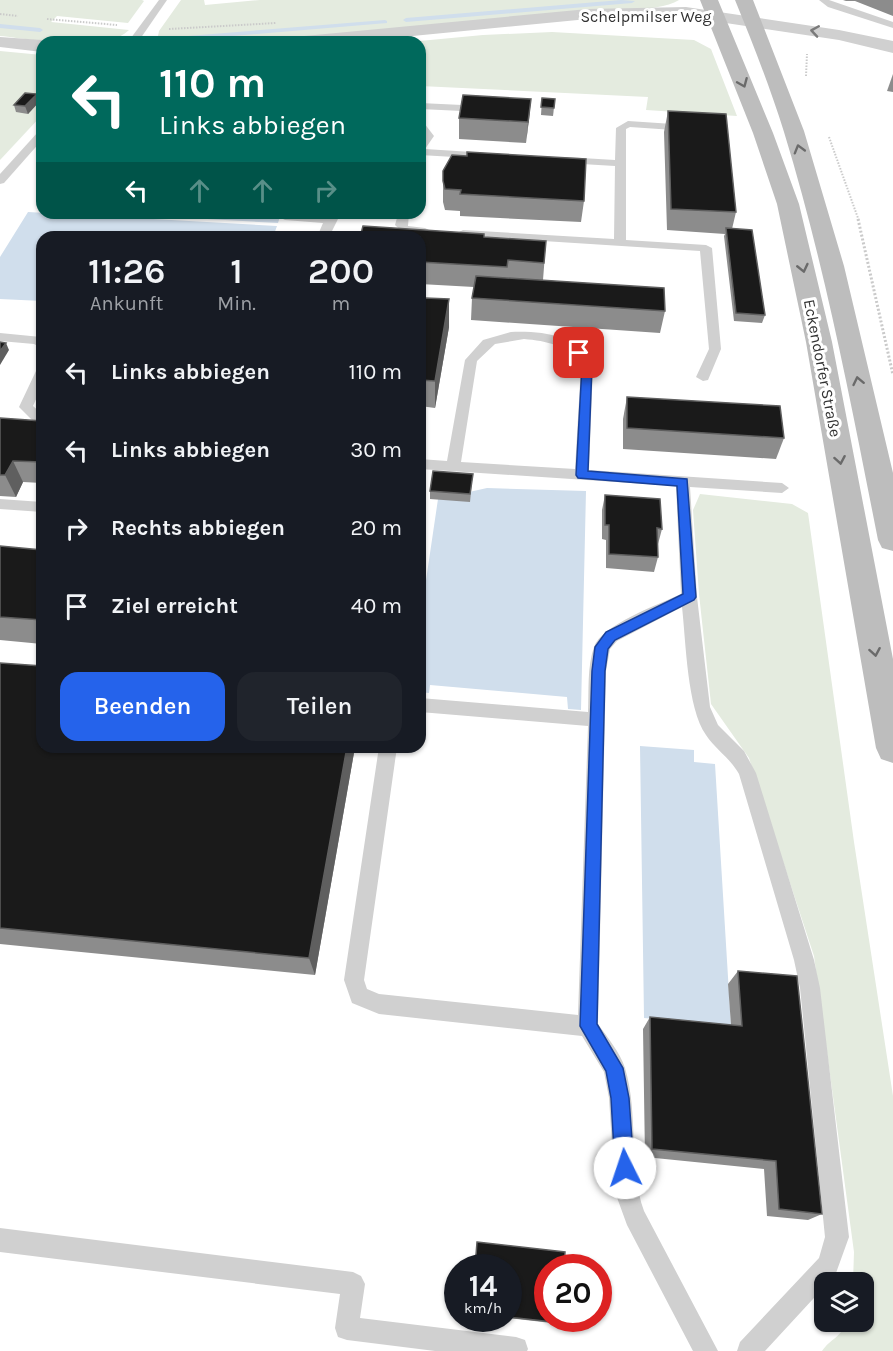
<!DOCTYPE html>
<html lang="de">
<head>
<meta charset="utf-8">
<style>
  body { margin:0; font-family:Karla,sans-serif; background:#20242c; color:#f1f3f6; height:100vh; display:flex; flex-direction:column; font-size:22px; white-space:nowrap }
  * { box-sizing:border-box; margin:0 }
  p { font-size:20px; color:#9ea1a6 }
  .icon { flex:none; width:33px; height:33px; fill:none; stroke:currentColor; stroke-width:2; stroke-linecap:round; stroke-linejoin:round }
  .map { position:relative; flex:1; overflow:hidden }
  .panel { position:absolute; left:36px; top:231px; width:390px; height:522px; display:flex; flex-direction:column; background:#171b24; border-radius:18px; box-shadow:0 2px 4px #0004 }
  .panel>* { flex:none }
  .hud { position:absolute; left:36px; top:36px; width:390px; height:183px; border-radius:18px; box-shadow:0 2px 4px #0004; background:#00695c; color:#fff; overflow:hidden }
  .controls { position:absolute; left:814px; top:1272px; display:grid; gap:12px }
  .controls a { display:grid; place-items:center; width:60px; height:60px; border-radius:12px; background:#171b24; box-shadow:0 2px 4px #0004; font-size:30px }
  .speed { position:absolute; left:444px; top:1254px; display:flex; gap:12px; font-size:30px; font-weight:700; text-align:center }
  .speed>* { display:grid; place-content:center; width:78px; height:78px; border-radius:50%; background:#171b24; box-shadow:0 2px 4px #0004; line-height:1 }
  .speed small { font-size:15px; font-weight:400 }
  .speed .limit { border:9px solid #d22; background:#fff; color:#111 }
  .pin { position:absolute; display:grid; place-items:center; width:51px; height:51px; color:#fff; margin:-26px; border-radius:12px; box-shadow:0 3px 9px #0006 }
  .me { position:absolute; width:66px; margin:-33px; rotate:356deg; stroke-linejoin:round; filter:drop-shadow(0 0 4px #0008) }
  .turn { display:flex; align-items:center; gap:21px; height:126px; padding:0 24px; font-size:27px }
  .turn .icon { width:78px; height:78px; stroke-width:2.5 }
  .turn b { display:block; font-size:42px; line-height:51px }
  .lanes { display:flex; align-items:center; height:57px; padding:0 24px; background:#0003; justify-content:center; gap:30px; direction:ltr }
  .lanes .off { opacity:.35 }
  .eta { display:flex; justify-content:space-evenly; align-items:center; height:102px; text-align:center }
  .eta b { font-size:36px; font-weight:600; line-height:42px }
  .button { display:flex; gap:12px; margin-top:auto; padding:12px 24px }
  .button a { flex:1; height:69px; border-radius:18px; background:#2563eb; color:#fff; font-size:24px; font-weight:600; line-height:69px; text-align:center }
  .button a+a { background:#20242c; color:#f1f3f6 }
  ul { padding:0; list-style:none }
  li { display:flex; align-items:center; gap:18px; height:78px; padding:0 24px }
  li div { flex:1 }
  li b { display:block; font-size:22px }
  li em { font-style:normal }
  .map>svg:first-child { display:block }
</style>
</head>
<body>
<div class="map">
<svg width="893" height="1351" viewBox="0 0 893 1351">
  <rect width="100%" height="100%" fill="#fff"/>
  <g fill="#e4ebdf">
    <path d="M0,0H142L144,1L128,23L57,16L51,22L129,30C105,54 33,39 0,36Z"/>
    <path d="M181,0H204L205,5L260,0H679C655,14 604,9 575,12C439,24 302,42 165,42L158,36L159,31Z"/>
    <polygon points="552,32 694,40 711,49 737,116 646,110 648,97 420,86 420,42 409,42 483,35"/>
    <polygon points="0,51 42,55 42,115 0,160"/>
    <path d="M700,494L792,504L808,513L854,842L893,1096V1351H822C831,1338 841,1338 846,1322H864V1282H853L854,1252L814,956L749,758L711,704L699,594L693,510Z"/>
  </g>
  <g fill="#d0deec">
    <polygon points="28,212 277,226 273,237 42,237 42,301 0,299 0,257"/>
    <polygon points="101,213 281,213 278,223"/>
    <polygon points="487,488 586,491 581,710 568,709 567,697 430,685 429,693 420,692 420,621 438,499"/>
    <polygon points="640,746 694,750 694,762 715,764 731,1026 644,1018"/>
  </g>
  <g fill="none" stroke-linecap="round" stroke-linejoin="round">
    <g fill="#d0deec" fill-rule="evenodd">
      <polygon points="621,0 635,1 632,3 406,22 403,20 406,18"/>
      <polygon points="385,20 387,21 387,23 163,42 160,40 163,38"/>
      <polygon points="0,24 40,28 43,30 40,32 0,28"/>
    </g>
    <g stroke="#cacaca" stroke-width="2" stroke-dasharray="1.5 1.5" stroke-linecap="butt">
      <polyline points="0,14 18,16"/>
      <polyline points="47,19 117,25"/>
      <polyline points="169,29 276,23"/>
      <polyline points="806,76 807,54"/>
      <polyline points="829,137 859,221"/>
    </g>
    <polyline stroke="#cacaca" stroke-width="3" stroke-dasharray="2 2" stroke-linecap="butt" points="858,219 893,375"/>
    <g fill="#d0d0d0" fill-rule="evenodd">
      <polygon points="159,0 167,0 138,42 128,42"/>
      <polygon points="819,0 829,0 893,22 893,28 828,7"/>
      <polygon points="420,103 483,106 488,109 483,112 420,109"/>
      <polygon points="628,121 688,125 693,128 688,131 630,127 626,129 626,240 706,245 712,248 721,349 708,380 703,381 696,377 709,349 700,251 463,236 457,233 463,230 614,239 615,166 565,163 560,160 565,157 615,160 616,128"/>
      <polygon points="420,122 424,123 434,136 425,149 488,153 493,156 488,159 420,155 420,142 424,136 420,132"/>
      <polygon points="42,131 42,140 4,183 0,184 0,174 38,132"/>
      <path d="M334,213H409L408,226L425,228L431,231C421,238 403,234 395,225L397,218L368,216L338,219L329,237H317L323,223L285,220L279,217L285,214L327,216Z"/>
      <path d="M511,332C545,331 576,335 593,366L589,470L782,483L789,488L782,493L690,487L697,597L710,707L718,725L744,751L756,773L814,960L820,988L849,1237L836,1273L825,1282V1286L765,1351H737L740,1342L819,1258L825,1237L800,988L794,960L739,774C730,758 716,750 706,735C687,708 686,642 682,607L617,641L610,649L606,671L598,1024C607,1037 620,1052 625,1068C639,1115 628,1166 644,1211L718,1351H693L627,1225L615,1192L609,1098L604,1072L582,1036L379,1014L352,1003L344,980L379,747H397L364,980L367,989L379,994L578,1015L588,726L420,712V698L588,712C589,691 587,667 594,647C601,625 660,604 681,594L676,486L420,469V459L447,461L465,360L483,340ZM524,339C546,341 569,345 581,366L575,469L461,462L477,361L495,344Z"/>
      <polygon points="0,333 41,337 42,348 34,344 0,341"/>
      <polygon points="42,367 42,386 33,406 42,414 42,427 37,425 19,407 36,371"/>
      <polygon points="0,499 42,502 42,512 0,509"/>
      <polygon points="0,1228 353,1272 361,1276 365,1284 360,1318 516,1337 525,1340 528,1349 527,1351 435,1351 347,1340 338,1337 335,1328 340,1294 0,1252"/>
    </g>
    <g fill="#d0d0d0" fill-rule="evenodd">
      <polygon points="686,7 839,30 893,41 893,53 839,40 686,17 588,19 351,42 285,42 288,38 294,37 588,9"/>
      <polygon points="0,37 42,40 48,42 42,42 42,52 0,47"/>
    </g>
    <g fill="#bdbdbd" fill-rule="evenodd">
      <polygon points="700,0 718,0 773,133 799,204 832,342 893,659 893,763 881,759 876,748 806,342 777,204 753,133"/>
      <path d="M735,0H753L804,131L844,266L893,473V551L882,548L878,540C851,403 825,266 784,132C770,87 753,44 735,0Z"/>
    </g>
  </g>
  <g fill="#8c8c8c">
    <polygon points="843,0 893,0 893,16 855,1 846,1"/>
    <polygon points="893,74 893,92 887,91"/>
    <polygon points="37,94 39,102 28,114 16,112 14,105"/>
    <polygon points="542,98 555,99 553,116 541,115"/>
    <polygon points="531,99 526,143 459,139 459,118"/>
    <polygon points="668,111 736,212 732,229 765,315 762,323 734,321 724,236 725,234 667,230 664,132"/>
    <polygon points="443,171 584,201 581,222 460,216 460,211 445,210 443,202"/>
    <polygon points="420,237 484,237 546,241 543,280 665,311 660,333 471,320 472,298 474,287 420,284"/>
    <polygon points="420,296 424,301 449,299 449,327 435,408 420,406"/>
    <polygon points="627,397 784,438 776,459 623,449 623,419"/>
    <polygon points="0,418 42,421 42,483 23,482 16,497 0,496"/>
    <polygon points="472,482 470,502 430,499 430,491"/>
    <polygon points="605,495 662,529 658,544 657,543 658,557 654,572 606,568 606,540 602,539 602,510"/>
    <polygon points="0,546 42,550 42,644 0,640"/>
    <polygon points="0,663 42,747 355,747 315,975 0,944"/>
    <polygon points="738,971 822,1214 808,1220 767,1216 764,1169 645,1157 643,1029 650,1017 731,1025 728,984"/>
    <polygon points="508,1268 562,1323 560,1324 508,1318"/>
  </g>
  <g fill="#5f5f5f">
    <polygon points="37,94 39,102 28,114 25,106"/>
    <polygon points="531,99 529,120 526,143 528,122"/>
    <polygon points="449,299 449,327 435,408 435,381"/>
    <polygon points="6,343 9,350 0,365 0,351"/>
    <polygon points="13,461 23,482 16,497 5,475"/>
    <polygon points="347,747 355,747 315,975 309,958"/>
  </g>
  <g fill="#1a1a1a" stroke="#5f5f5f" stroke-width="1.5">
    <polygon points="25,93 37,94 25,106 14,105"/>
    <polygon points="463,95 531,99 528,122 459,118"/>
    <polygon points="542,98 555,99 554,108 541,107"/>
    <polygon points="668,111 726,114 736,212 671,209"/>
    <polygon points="467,152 586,159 584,201 460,194 461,190 445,189 443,181 443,171 452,155 467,156"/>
    <polygon points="363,226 484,234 484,237 546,241 544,263 508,260 507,267 420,262 420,237 360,237"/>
    <polygon points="726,228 752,230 765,315 736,313"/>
    <polygon points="476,276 664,288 665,311 472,298"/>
    <polygon points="420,296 424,301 420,307"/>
    <polygon points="425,298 449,299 435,381 420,380 420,307"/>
    <polygon points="0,342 6,343 0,351"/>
    <polygon points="627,397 780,406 784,438 627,428"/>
    <polygon points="0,418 42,421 42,462 13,461 5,475 0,475"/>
    <polygon points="433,471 473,474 470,494 430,491"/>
    <polygon points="605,495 660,499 662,529 657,528 658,557 609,554 609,525 605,525"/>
    <polygon points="0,546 42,550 42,620 0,617"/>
    <polygon points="0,663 42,666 42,747 347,747 309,958 0,928"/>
    <polygon points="738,971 797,976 822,1214 779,1209 776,1161 652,1149 650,1017 742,1026"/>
    <polygon points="477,1242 565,1252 564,1268 548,1268 548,1318 562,1318 562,1323 508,1317 508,1268 475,1268"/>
  </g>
  <defs><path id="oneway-chevron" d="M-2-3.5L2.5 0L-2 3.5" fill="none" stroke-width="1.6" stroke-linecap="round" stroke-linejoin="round" transform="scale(1.5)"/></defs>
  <use stroke="#7a7a7a" href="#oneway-chevron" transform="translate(815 31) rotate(-171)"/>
  <g stroke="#6a6a6a">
    <use href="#oneway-chevron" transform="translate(743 83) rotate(67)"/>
    <use href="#oneway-chevron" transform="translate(799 149) rotate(-106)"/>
    <use href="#oneway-chevron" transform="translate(803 268) rotate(77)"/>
    <use href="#oneway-chevron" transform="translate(858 381) rotate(-102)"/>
    <use href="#oneway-chevron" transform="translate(840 460) rotate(80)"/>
    <use href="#oneway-chevron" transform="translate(875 652) rotate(80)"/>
  </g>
  <polygon fill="#2563eb" stroke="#184099" stroke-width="1.5" points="579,350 583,351 592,366 588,471 687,479 696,597 694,600 615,640 608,649 605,671 597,1024 623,1068 629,1098 634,1168 631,1175 625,1178 618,1175 615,1168 611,1098 606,1071 580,1026 592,671 595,647 606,632 683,594 677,486 578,478 576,475 582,366 574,353"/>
  <g text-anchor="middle" stroke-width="6" stroke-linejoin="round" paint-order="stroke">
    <g font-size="16" fill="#333" stroke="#fff">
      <text x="646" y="22">Schelpmilser Weg</text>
      <text transform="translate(823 368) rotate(79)" y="6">Eckendorfer Straße</text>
    </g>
  </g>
</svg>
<div class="controls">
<a><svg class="icon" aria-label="layers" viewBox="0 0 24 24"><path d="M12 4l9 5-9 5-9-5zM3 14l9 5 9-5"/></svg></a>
</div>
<div class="speed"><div>14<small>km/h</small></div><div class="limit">20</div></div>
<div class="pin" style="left:579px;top:353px;background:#d93025"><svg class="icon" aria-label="arrive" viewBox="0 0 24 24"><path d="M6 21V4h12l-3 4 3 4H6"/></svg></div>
<svg class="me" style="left:625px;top:1168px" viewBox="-20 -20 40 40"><circle r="19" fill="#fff"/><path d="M0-13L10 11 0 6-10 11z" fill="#2563eb"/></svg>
<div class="hud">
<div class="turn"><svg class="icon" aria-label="left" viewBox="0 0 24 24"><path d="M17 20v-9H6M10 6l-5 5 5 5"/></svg><div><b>110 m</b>Links abbiegen</div></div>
<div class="lanes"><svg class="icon" aria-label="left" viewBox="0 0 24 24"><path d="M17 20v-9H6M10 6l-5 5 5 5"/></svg><svg class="icon off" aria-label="ahead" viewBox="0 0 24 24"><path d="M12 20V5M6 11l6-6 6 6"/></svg><svg class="icon off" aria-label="ahead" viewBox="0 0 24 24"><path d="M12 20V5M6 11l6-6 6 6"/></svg><svg class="icon off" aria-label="right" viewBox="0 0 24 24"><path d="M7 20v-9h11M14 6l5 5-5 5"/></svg></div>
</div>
<section class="panel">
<div class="eta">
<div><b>11:26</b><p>Ankunft</p></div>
<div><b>1</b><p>Min.</p></div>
<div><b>200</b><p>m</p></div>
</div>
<ul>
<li><svg class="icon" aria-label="left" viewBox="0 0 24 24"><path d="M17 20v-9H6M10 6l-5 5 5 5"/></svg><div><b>Links abbiegen</b></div><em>110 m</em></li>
<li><svg class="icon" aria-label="left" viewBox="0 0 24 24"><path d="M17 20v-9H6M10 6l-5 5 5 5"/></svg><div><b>Links abbiegen</b></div><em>30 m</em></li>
<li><svg class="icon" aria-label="right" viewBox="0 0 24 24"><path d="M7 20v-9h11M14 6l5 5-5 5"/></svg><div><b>Rechts abbiegen</b></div><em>20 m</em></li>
<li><svg class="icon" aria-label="arrive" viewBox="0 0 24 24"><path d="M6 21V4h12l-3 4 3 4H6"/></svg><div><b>Ziel erreicht</b></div><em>40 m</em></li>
</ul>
<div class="button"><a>Beenden</a><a>Teilen</a></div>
</section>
</div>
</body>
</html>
